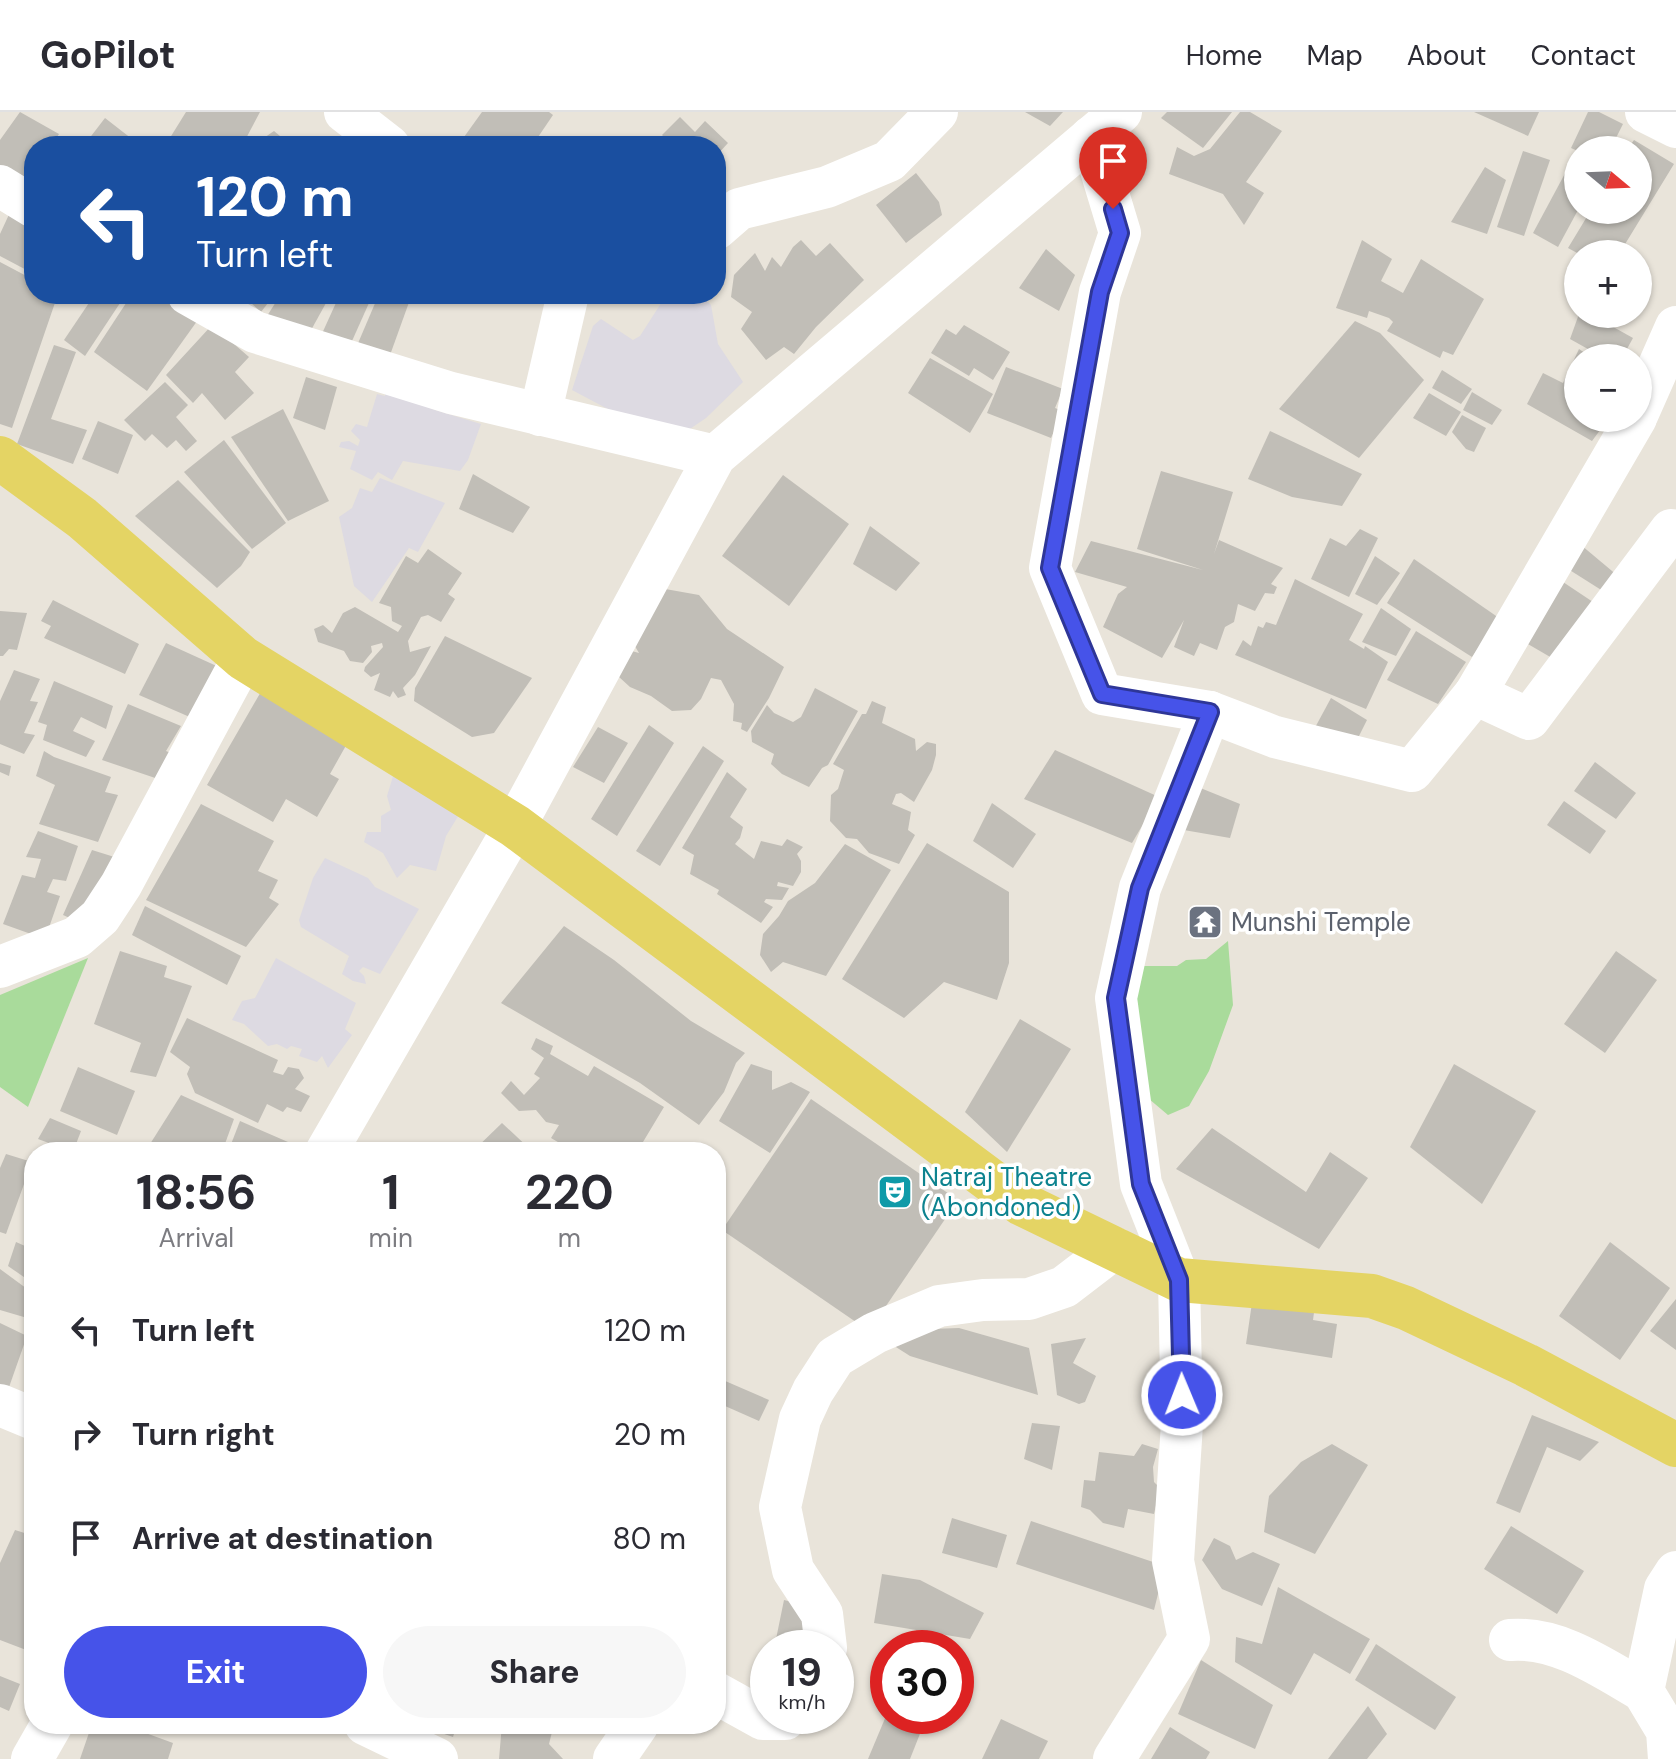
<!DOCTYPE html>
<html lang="en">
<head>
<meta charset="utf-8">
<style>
  body { margin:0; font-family:"DM Sans",sans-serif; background:#f7f7f7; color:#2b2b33; height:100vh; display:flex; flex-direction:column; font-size:30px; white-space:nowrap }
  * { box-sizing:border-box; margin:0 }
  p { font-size:26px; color:#7c7c81 }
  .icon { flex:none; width:44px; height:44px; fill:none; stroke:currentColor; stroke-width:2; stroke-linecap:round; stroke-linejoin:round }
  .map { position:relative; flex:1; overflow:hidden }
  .details { position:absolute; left:24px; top:1030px; width:702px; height:592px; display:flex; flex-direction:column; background:#fff; border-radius:32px; box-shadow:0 2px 6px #0004 }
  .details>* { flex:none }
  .top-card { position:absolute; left:24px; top:24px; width:702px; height:168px; border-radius:32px; box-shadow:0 2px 6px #0004; background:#1a4fa0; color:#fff; overflow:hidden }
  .needle { width:52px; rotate:109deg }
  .controls { position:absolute; left:1564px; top:24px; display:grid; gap:16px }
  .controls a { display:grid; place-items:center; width:88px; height:88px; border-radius:50%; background:#fff; box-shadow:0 2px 6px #0004; font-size:40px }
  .speed { position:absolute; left:750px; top:1518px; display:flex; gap:16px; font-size:40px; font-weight:700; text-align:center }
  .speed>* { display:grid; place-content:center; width:104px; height:104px; border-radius:50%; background:#fff; box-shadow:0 2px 6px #0004; line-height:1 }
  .speed small { font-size:20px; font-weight:400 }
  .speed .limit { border:12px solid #d22; background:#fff; color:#111 }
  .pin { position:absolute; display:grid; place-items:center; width:68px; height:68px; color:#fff; margin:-82px -34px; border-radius:50% 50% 50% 0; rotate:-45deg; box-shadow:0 0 8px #0007 }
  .pin .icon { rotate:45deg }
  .me { position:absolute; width:88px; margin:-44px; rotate:359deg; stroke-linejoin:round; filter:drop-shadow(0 0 6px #0008) }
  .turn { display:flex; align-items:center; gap:28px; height:168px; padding:0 40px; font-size:36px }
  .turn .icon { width:104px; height:104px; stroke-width:2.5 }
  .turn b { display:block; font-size:56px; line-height:68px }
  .eta { display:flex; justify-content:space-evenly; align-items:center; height:136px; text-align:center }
  .eta b { font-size:48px; font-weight:700; line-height:56px }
  .button { display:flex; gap:16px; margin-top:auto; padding:16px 40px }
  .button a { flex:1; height:92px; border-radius:48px; background:#4653e9; color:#fff; font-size:32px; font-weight:700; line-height:92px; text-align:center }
  .button a+a { background:#f7f7f7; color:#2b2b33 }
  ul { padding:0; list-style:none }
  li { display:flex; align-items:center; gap:24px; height:104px; padding:0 40px }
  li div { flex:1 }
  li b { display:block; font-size:30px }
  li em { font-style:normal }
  header { display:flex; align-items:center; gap:48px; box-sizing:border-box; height:112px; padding:0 40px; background:#fff; border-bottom:2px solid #e1e1e2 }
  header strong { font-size:38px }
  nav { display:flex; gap:44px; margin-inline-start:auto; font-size:28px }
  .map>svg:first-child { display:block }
</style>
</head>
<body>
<header>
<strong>GoPilot</strong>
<nav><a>Home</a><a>Map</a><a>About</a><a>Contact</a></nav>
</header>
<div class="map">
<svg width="1676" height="1647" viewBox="0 0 1676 1647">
  <rect width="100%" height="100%" fill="#e9e4da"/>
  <g fill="#dddae2">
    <polygon points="667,182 700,182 711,193 718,232 743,270 706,306 681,323 636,312 572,278 593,214 601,207 633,228 640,224"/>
    <polygon points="385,277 435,298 481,312 468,348 460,359 403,349 392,368 378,360 372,368 350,357 356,339 339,335 341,330 349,329 358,334 360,328 351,319 356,312 367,315 377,282 385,284"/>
    <polygon points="380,366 445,391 418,440 409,436 372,490 354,474 339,405 352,396 360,376 372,380"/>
    <polygon points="394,661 460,701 446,724 436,759 410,753 397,766 383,741 364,730 367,720 381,720 381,704 391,698 387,684"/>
    <polygon points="325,746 368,766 375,775 419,797 380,862 363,855 359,859 364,864 366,872 353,869 342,862 349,844 301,815 299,808 313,766"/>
    <polygon points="276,846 356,891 345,917 352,923 328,956 322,944 317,950 299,944 302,937 291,934 287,937 277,932 268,934 244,912 232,908 242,889 255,886"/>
  </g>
  <g fill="#a9db9b">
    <polygon points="1228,829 1233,893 1209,959 1189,994 1168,1003 1142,981 1131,857 1141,854 1177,854 1186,848 1206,847"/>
    <polygon points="88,846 28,995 0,975 0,883"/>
  </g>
  <g fill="#c1beb7">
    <polygon points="20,0 59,22 51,34 34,34 34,58 24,71 0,57 0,28"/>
    <polygon points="186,0 260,0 242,34 174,34 168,29"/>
    <polygon points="482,0 549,0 553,3 532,34 477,34 464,25"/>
    <polygon points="1025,0 1063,0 1050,14"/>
    <polygon points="1167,0 1232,0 1203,36 1161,6"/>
    <polygon points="1240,0 1250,0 1282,19 1246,70 1264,81 1244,113 1223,82 1169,62 1177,35 1194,44 1210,37"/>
    <polygon points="1474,0 1539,0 1528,24"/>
    <polygon points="1588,0 1599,0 1623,12 1610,38 1578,39 1571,36"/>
    <polygon points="680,5 695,20 705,9 728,31 716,44 716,34 673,34 662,23"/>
    <polygon points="105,6 141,34 88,34 85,32"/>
    <polygon points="274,19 292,34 252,34"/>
    <polygon points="1634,28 1674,52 1619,142 1579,142 1568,136 1591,98 1638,98 1638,38 1627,38"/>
    <polygon points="1523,39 1550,48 1524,124 1497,115"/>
    <polygon points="1569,54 1578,59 1578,98 1558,135 1533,121"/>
    <polygon points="1485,55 1506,68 1487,122 1451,110"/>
    <polygon points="916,61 939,90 942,103 906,131 876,93"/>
    <polygon points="12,96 34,110 34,162 0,144 0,122"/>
    <polygon points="801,128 816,144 830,131 864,168 816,215 794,242 784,235 766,248 741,217 752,200 731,185 734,163 755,141 765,159 772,145 781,155 793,135"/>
    <polygon points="1362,128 1392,147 1381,169 1403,181 1421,147 1484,187 1453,243 1443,239 1440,246 1387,219 1393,210 1389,206 1369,199 1367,206 1336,196"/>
    <polygon points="1046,137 1075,163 1059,199 1019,176"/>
    <polygon points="0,150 34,168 34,182 58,182 12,316 0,312"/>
    <polygon points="95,182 126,182 85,244 64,228"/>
    <polygon points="132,182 167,182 200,205 147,279 94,240"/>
    <polygon points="241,182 275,182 261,200"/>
    <polygon points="281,182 331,182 305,229 267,204"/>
    <polygon points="340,182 373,182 348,238 320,226"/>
    <polygon points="379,182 412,182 385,257 353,243"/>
    <polygon points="1579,202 1590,202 1633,226 1622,246 1604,246 1570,227"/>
    <polygon points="1355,209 1380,221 1424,268 1359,346 1279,297"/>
    <polygon points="212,213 249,245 235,260 254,281 225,308 202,281 193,291 166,263"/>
    <polygon points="964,213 1010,240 993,268 974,256 969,264 931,241 946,217 956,223"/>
    <polygon points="54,233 76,240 51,307 87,318 73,352 17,332"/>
    <polygon points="1579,237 1592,246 1578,246 1578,306 1609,306 1592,329 1527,292 1543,261 1563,271"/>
    <polygon points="930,246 993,282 970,321 908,281"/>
    <polygon points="1006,255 1063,277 1055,296 1063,299 1051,326 987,301"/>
    <polygon points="1442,258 1472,277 1461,292 1432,276"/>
    <polygon points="306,265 337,275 325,318 293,306"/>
    <polygon points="165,270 188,293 176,305 197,329 186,339 176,328 167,336 152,322 145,329 124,308"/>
    <polygon points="1472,280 1502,298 1492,313 1463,298"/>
    <polygon points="1429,281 1461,300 1446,324 1413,306"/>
    <polygon points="283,297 329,389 288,409 231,325"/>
    <polygon points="1462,303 1486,316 1474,340 1466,337 1452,320"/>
    <polygon points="98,309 133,323 118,362 82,347"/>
    <polygon points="1270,319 1362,362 1342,394 1292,385 1248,367"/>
    <polygon points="224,328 286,411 252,437 184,360"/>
    <polygon points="1161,359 1233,380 1214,442 1219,428 1283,456 1271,472 1277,475 1274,482 1265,481 1255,499 1238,492 1234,510 1225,515 1217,538 1200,531 1194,544 1174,535 1184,508 1162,546 1103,515 1118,482 1127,475 1075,460 1091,429 1203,458 1137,437"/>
    <polygon points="473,362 530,395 513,421 459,397"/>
    <polygon points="783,363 849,412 789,494 722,444"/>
    <polygon points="178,368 250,440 241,454 217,476 135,404"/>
    <polygon points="870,414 920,451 896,479 853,452"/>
    <polygon points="1360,417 1378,426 1349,485 1311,467 1330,426 1346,434"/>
    <polygon points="1575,428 1618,464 1606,481 1557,450"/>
    <polygon points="428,437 462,461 448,482 455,487 441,510 428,503 421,505 408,529 410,540 431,534 415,563 403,576 406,583 398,586 393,579 390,585 374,578 380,561 371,565 364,559 365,555 383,535 382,531 371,534 372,540 363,551 350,549 344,539 318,530 314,517 323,513 332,521 343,501 355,495 398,520 402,514 392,509 391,495 379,491 406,444 418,451"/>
    <polygon points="1375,444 1400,461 1377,493 1355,482"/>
    <polygon points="1414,447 1499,506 1472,545 1387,491"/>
    <polygon points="1295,467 1363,502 1349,528 1364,537 1365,534 1388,550 1366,597 1235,543 1243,528 1251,534 1258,514 1263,516 1266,510 1276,513"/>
    <polygon points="1560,468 1605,498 1564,553 1521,528"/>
    <polygon points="654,475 699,483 727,517 784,555 769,586 747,620 741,617 742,611 733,609 734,592 721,568 711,566 701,587 691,598 672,599 651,584 630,575 607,554 617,535 639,541 626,519"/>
    <polygon points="53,488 139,532 125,562 44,526 51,514 41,509"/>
    <polygon points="1381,496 1411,517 1396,544 1362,530"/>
    <polygon points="0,499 27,501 17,538 9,537 3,544 0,544"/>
    <polygon points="1416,519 1466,550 1438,592 1387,568"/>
    <polygon points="445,524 532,566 494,621 472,625 414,589 415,576"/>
    <polygon points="166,531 221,556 199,609 139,583"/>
    <polygon points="14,558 40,567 30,589 38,590 24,621 35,623 24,642 0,632 0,589"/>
    <polygon points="54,569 113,594 106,617 81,605 73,619 95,629 86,645 43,628 47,613 38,610"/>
    <polygon points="266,571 353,621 330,662 339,667 317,705 286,687 273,710 207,673"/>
    <polygon points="815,576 858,599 828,653 822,656 809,675 782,662 771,652 774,642 752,630 751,619 767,593 774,601 793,610 801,605"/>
    <polygon points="1331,586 1367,608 1352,638 1311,623"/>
    <polygon points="872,589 886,595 882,611 915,627 916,639 927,630 936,632 936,643 932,658 914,690 901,681 896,682 892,692 911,700 908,718 915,723 899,752 869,741 857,727 846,726 830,709 831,683 838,677 844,658 833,652 862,602 866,602"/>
    <polygon points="128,592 181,614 166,639 178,644 167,670 102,648"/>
    <polygon points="649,613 674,631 617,724 591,707"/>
    <polygon points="598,615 628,631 604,671 573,655"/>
    <polygon points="703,634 724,649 660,754 636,739"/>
    <polygon points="1055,638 1159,685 1132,731 1024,687"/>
    <polygon points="44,639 54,645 111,665 105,680 118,683 98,730 39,712 55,673 36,664"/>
    <polygon points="1595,650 1636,681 1616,707 1574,679"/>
    <polygon points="0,651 11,654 9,664 0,660"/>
    <polygon points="727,660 747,677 730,705 743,715 740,726 735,732 754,747 761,729 782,734 787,727 803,735 797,742 801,749 801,760 793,774 778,770 777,774 789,776 782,788 766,787 764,790 773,795 761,811 717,782 719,778 690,762 694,743 682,736"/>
    <polygon points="1193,673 1240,692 1230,726 1178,717"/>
    <polygon points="1564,689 1606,719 1590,742 1547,713"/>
    <polygon points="992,691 1036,722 1013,756 973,729"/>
    <polygon points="201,692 274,729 258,759 278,768 269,786 279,792 246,835 146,788"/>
    <polygon points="38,719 78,734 66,769 53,767 47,780 60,784 45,827 3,812 22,763 35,766 41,747 26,745"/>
    <polygon points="927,731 1009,780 1009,851 997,888 944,870 904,906 842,867"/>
    <polygon points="845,732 891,758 826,864 783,850 771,860 760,843 763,822 779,804 788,789 815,771"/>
    <polygon points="92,738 124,748 83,812 63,803"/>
    <polygon points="145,794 241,844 227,873 132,823"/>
    <polygon points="564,814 614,848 691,909 745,941 736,951 724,980 699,1013 640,971 501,891"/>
    <polygon points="120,839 167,854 164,865 192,874 156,965 130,960 141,931 94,912"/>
    <polygon points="1616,839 1657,868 1605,941 1564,912"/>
    <polygon points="187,906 278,948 273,960 283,963 288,955 299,957 304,966 295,977 310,984 301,1000 287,995 283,1000 267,992 258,1011 195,981 187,962 190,955 170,940"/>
    <polygon points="1020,907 1071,937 1007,1040 965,1000"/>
    <polygon points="536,926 553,934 550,942 588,964 594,954 664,995 637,1040 575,1040 551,1026 559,1013 546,1010 536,998 519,999 501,981 511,969 524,983 540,966 534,962 544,946 531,937"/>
    <polygon points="751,952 772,959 772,978 791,970 810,980 770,1041 719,1009"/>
    <polygon points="1454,952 1536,999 1482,1092 1410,1035"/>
    <polygon points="78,955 135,979 117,1023 60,999"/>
    <polygon points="181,983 234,1007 222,1040 145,1040"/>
    <polygon points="811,987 958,1088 869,1219 722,1118"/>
    <polygon points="50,1006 81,1019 73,1040 38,1027"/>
    <polygon points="240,1009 288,1030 283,1040 228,1040"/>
    <polygon points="502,1011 533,1040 472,1040"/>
    <polygon points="1212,1016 1306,1080 1330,1040 1368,1066 1319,1137 1176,1057"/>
    <polygon points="6,1042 32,1050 6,1122 0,1120 0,1056"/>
    <polygon points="16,1130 34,1138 34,1172 8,1154"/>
    <polygon points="1610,1130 1670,1176 1620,1248 1559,1204"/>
    <polygon points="0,1157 34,1182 34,1208 0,1198"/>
    <polygon points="1253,1184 1315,1193 1313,1208 1337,1212 1332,1246 1246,1232"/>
    <polygon points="1676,1187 1676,1238 1650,1219"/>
    <polygon points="0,1211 27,1224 8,1278 0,1275"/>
    <polygon points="959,1216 1029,1236 1038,1283 910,1244 888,1230 902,1218"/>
    <polygon points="1086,1226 1073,1251 1096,1264 1085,1290 1079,1292 1057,1283 1051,1232"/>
    <polygon points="716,1265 769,1288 759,1309 716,1290"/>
    <polygon points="1532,1303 1599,1330 1580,1349 1547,1335 1520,1401 1496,1391"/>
    <polygon points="1032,1311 1060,1314 1052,1358 1024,1347"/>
    <polygon points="1142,1332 1158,1337 1153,1355 1154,1370 1160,1376 1154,1402 1128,1397 1124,1416 1103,1411 1090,1398 1081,1395 1084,1368 1095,1369 1099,1340 1134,1344"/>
    <polygon points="1332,1332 1368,1353 1315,1442 1264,1420 1269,1384 1301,1350"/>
    <polygon points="952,1406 1007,1423 997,1456 942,1441"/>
    <polygon points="1031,1409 1165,1454 1154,1498 1016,1452"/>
    <polygon points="1511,1414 1584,1459 1557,1502 1484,1457"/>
    <polygon points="15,1418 34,1424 34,1541 0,1528 0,1451"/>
    <polygon points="1214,1426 1230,1434 1236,1448 1253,1440 1280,1452 1262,1494 1222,1477 1202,1448"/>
    <polygon points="882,1462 920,1468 984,1501 970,1527 874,1511"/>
    <polygon points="1278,1475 1370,1527 1350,1562 1314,1541 1291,1583 1235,1550 1236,1525 1262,1532"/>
    <polygon points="784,1488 796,1491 821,1536 768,1536 768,1572 751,1566 762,1537 775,1532"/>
    <polygon points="1376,1532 1456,1585 1435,1618 1355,1568"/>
    <polygon points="1201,1548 1273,1593 1255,1637 1178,1602"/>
    <polygon points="0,1564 20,1572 9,1599 0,1595"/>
    <polygon points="1368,1594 1387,1622 1367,1647 1328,1647"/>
    <polygon points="886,1604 927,1604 910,1647 868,1647"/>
    <polygon points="1001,1607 1048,1629 1039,1647 982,1647"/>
    <polygon points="92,1612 121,1612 173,1631 168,1647 80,1647"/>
    <polygon points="415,1612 457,1612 453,1625"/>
    <polygon points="502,1612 554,1612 549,1632 563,1647 499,1647"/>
    <polygon points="1170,1615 1210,1640 1206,1647 1151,1647"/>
  </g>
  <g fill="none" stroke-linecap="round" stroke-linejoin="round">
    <g stroke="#fff" stroke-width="42">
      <polyline points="345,0 389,34"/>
      <polyline points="1646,0 1676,15"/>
      <polyline points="1091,25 1120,121 1100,180 1050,456 1102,582 1210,600 1275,625 1412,659 1475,582 1636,306"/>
      <polyline points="0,74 34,95"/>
      <polyline points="716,117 739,97 827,75 889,49 937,0"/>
      <polyline points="188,182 255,220 451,281 715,344"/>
      <polyline points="1638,301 1676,215"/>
      <polyline points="540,303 568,182"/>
      <polyline points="1475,582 1529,607 1671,418 1676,422"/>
      <polyline points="0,855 77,825 100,805 121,773 243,546"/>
      <polyline points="326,1040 515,714 715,344 1121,0"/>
      <polyline points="0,1293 34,1307"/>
      <path d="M1510,1528C1558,1524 1603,1556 1643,1579"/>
      <polyline points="826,1536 822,1502 793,1458 780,1395 800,1307 813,1279 835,1245 875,1221 939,1194 983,1188 1029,1187 1064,1175 1115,1136"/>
      <polyline points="716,1581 763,1607 785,1607 787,1604"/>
      <polyline points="365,1612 437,1647"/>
      <polyline points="32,1647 52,1612"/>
      <polyline points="614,1647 638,1612"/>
      <polyline points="1114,1647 1189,1527 1173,1449 1182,1312 1179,1168 1141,1072 1116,886 1140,776 1210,600"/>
      <polyline points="1669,1647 1667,1619 1643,1579 1665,1477 1676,1460"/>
    </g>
    <polyline stroke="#e4d464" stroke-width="44" points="0,346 82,406 243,546 515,714 1022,1092 1179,1168 1372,1184 1406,1196 1526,1253 1676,1333"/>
  </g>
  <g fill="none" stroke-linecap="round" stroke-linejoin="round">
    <g stroke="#2e3697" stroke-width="20">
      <polyline id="route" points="1113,97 1120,121 1100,180 1050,456 1102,582 1210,600 1140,776 1116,886 1141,1072 1179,1168 1182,1283"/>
    </g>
    <use href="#route" stroke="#4653e9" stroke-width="14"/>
  </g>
  <defs>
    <g id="temple-square" transform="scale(1.8)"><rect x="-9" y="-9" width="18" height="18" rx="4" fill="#6b7280" stroke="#fff"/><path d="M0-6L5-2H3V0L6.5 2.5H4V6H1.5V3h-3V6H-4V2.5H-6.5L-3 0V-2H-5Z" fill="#fff"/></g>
    <g id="theatre-square" transform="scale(1.8)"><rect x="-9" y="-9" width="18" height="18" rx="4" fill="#0f9aa8" stroke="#fff"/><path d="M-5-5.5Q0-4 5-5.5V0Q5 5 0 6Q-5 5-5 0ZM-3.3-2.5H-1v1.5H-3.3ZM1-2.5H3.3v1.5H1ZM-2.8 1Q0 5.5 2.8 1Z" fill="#fff"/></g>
  </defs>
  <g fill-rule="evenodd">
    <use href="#temple-square" x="1205" y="810"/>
    <use href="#theatre-square" x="895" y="1080"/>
  </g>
  <g text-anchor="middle" stroke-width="7" stroke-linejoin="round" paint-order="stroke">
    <g font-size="26" fill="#5b616d" stroke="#fff" text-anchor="start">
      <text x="1231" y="819">Munshi Temple</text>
    </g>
    <g font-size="26" fill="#0d838f" stroke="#fff" text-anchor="start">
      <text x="921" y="1074">Natraj Theatre<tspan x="921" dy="30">(Abondoned)</tspan></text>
    </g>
  </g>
</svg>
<div class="controls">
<a><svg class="needle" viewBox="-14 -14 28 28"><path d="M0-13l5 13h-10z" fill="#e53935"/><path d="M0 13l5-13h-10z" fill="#7c7c81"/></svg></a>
<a>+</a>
<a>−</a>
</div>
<div class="speed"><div>19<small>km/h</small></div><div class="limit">30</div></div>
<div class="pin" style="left:1113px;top:97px;background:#d93025"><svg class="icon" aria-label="arrive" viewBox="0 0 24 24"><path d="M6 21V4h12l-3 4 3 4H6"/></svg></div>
<svg class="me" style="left:1182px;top:1283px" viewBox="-20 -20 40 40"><circle r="17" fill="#4653e9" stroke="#fff" stroke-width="3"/><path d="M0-11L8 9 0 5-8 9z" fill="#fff"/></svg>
<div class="top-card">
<div class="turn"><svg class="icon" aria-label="left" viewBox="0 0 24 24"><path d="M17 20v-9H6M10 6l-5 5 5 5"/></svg><div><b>120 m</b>Turn left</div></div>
</div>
<section class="details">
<div class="eta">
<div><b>18:56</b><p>Arrival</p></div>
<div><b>1</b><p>min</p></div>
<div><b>220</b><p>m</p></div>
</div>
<ul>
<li><svg class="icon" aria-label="left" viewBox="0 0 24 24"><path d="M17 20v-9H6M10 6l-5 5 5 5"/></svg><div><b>Turn left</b></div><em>120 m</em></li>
<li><svg class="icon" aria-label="right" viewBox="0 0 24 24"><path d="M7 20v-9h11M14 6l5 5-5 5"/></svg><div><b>Turn right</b></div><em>20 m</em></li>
<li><svg class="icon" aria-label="arrive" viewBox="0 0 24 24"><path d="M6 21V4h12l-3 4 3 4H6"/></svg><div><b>Arrive at destination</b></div><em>80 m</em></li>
</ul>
<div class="button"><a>Exit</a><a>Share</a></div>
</section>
</div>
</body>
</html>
